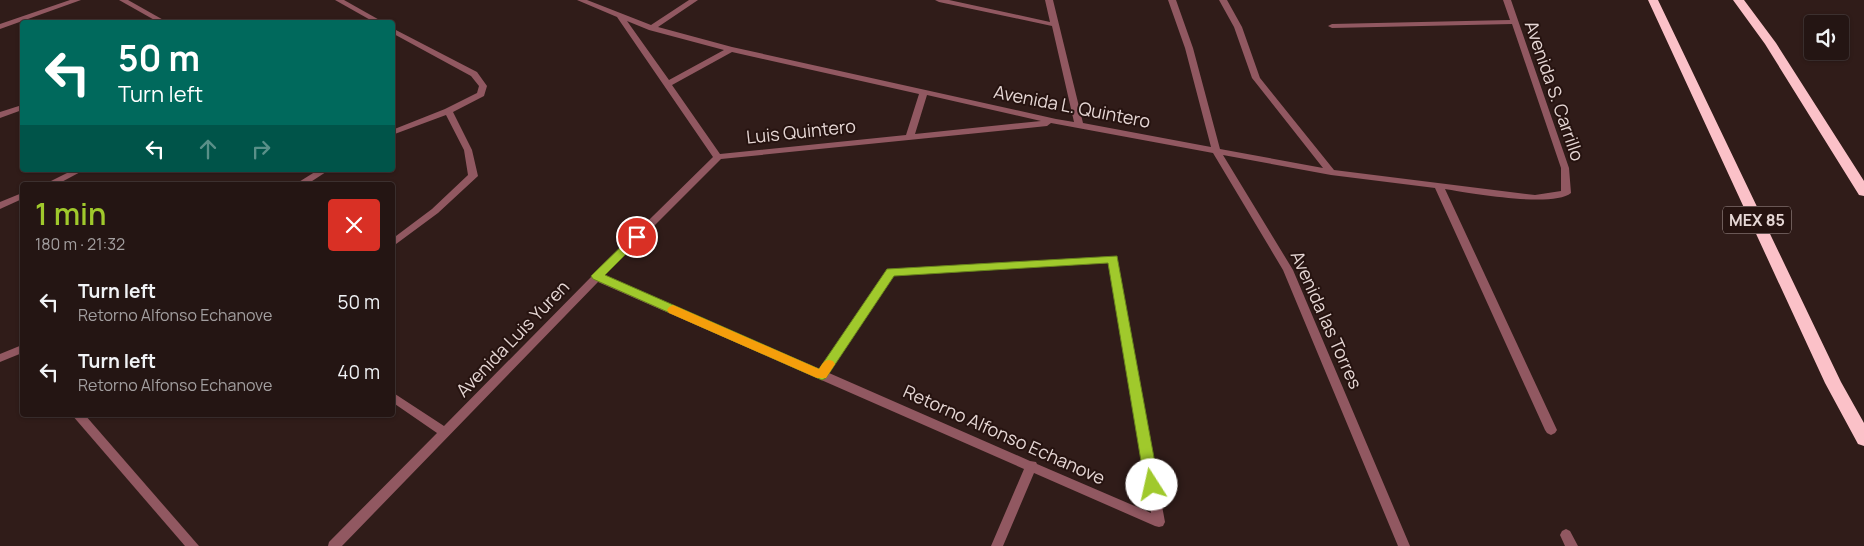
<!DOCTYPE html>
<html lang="en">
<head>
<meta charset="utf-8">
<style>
  body { margin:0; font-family:Manrope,sans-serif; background:#2c1e1c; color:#f1f3f6; height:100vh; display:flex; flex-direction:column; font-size:19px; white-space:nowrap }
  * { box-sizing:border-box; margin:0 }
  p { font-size:16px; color:#a39fa0 }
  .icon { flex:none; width:28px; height:28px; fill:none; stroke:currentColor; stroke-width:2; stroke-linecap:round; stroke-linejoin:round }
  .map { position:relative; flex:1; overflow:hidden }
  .sheet { position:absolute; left:20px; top:182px; width:375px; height:235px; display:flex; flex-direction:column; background:#241513; border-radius:5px; box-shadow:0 1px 4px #0004,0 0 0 1px #413433 }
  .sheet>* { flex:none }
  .guide { position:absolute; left:20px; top:20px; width:375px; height:152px; border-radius:5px; box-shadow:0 1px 4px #0004,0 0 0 1px #413433; background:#00695c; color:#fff; overflow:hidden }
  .controls { position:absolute; left:1804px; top:15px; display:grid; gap:10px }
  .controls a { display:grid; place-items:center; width:45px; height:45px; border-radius:5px; background:#241513; box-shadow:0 1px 4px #0004,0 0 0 1px #413433; font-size:25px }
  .pin { position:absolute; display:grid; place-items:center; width:42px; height:42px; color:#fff; margin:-21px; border:2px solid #fff; border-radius:50%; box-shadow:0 1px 5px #0007 }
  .me { position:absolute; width:55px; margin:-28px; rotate:350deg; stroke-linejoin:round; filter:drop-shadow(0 0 4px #0008) }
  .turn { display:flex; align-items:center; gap:18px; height:105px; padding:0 15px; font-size:22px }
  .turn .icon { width:65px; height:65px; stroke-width:2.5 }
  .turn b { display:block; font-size:35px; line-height:42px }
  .lanes { display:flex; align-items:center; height:48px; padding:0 15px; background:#0003; justify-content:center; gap:25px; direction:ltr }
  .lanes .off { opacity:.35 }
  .round { display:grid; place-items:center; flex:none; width:52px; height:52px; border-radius:5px; background:#2c1e1c }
  .summary { display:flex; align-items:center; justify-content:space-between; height:85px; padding:0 15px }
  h1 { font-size:30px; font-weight:600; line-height:38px; color:#a0c92c }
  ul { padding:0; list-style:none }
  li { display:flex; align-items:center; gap:15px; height:70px; padding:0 15px }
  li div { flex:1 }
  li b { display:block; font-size:19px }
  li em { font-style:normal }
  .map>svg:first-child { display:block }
</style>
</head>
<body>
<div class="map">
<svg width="1864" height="546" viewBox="0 0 1864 546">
  <rect width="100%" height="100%" fill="#301c19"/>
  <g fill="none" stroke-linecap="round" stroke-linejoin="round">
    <g fill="#915861" fill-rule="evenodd">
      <polygon points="70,0 81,0 0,29 0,24"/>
      <polygon points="119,0 128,0 167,22 158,22"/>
      <polygon points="335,0 344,0 383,22 374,22"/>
      <path d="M577,0H587L651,25L689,0H698L658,27L732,47L1056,119L1074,122L1052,26L939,2L935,0H949L1050,22L1045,0H1053L1083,123L1211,147L1185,48L1168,0H1176L1193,48L1220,149L1323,168L1252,78L1234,27L1219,0H1227L1242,27L1260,78L1334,170L1535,195L1561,191V168L1512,24L1332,28L1328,26L1332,24L1510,20L1503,0H1511L1569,168L1571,193C1553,208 1469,193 1445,189L1557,430L1555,433L1551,435L1547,433L1545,430L1435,188L1331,175L1223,155L1293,270L1410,546H1398L1283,270L1213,153L1051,123L1047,126L721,159L604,276L820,369L887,270L1116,257L1165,522L1163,526L1159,527L1155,526L1034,473L1003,546H991L1024,469L598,282L342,546H328L329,542L437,433L392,402V392L444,426L593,275L713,157L617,17ZM627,21L649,30L724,50L669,80ZM732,52L919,94L906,135L720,154L672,85ZM927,95L1041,121L915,134ZM1109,263L1151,513L1037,464L1036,462L1030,461L829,373L894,275Z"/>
      <polygon points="392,28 477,72 487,86 484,96 453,112 472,150 478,176 438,213 392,247 392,239 432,209 468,175 464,150 446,115 392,135 392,130 445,109 477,93 479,86 471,76 392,33"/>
      <polygon points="22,105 22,110 0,118 0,112"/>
      <polygon points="73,170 84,170 56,185 43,185"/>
      <polygon points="318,170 329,170 306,185 294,185"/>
      <polygon points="22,193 22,199 0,209 0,202"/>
      <polygon points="22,345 22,353 0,362 0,354"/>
      <polygon points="72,415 85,415 199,546 185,546"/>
      <polygon points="1566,529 1570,531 1578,546 1565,546 1560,535 1562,531"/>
    </g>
    <g fill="#fbc1c8" fill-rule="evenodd">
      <polygon points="1648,0 1658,0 1841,382 1864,423 1864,446 1858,444 1825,383"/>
      <polygon points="1733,0 1744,0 1776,43 1864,181 1864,196 1859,195 1765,44"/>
    </g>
  </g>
  <polygon fill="#a0c92c" stroke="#68831d" points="637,233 643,237 605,275 819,369 887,269 1117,256 1159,485 1157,489 1152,490 1147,489 1145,485 1108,263 894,276 826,378 822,380 593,279 591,276 593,274 634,234"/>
  <path fill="#f59e0b" d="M673,305L819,369C823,363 825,358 833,361L835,364L826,378H817L669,313L667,310L669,307Z"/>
  <g text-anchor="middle" stroke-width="4" stroke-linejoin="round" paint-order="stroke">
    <rect fill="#261310" stroke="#ac9c9a" stroke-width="1" x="1723" y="206.5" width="68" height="27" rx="4"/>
    <g font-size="16" font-weight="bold" fill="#e6d7d5">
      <text x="1757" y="226">MEX 85</text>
    </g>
    <g font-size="18" fill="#e6d7d5" stroke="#261310">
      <text transform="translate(1554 91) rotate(71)" y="6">Avenida S. Carrillo</text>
      <text transform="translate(1072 107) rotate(11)" y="6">Avenida L. Quintero</text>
      <text transform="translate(801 132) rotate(-6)" y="6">Luis Quintero</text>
      <text transform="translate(1326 320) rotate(66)" y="6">Avenida las Torres</text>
      <text transform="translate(513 339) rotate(-46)" y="6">Avenida Luis Yuren</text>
      <text transform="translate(1004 435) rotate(24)" y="6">Retorno Alfonso Echanove</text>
    </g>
  </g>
</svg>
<div class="controls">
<a><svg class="icon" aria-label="sound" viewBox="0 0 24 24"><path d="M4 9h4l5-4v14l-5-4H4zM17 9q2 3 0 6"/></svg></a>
</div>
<div class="pin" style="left:637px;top:237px;background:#d93025"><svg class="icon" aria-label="arrive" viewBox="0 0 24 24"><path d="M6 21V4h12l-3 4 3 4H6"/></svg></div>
<svg class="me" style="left:1152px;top:485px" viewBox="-20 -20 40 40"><circle r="19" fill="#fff"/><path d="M0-13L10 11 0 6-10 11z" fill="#a0c92c"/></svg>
<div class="guide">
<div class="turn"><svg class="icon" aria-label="left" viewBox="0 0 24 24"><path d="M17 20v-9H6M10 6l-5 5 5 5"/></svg><div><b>50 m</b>Turn left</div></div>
<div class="lanes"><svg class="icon" aria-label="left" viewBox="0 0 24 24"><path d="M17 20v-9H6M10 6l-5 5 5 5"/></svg><svg class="icon off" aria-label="ahead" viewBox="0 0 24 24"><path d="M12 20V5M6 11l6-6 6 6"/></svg><svg class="icon off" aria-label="right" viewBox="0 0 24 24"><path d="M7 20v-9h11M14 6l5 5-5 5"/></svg></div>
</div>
<section class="sheet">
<div class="summary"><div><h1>1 min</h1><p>180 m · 21:32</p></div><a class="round" style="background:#d93025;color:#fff"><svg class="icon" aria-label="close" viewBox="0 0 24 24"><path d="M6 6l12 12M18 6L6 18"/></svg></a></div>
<ul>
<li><svg class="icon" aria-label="left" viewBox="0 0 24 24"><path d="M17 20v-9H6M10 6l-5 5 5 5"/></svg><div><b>Turn left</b><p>Retorno Alfonso Echanove</p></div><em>50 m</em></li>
<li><svg class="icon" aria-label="left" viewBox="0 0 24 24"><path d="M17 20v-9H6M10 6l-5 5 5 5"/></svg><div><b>Turn left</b><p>Retorno Alfonso Echanove</p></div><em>40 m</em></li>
</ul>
</section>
</div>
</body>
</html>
